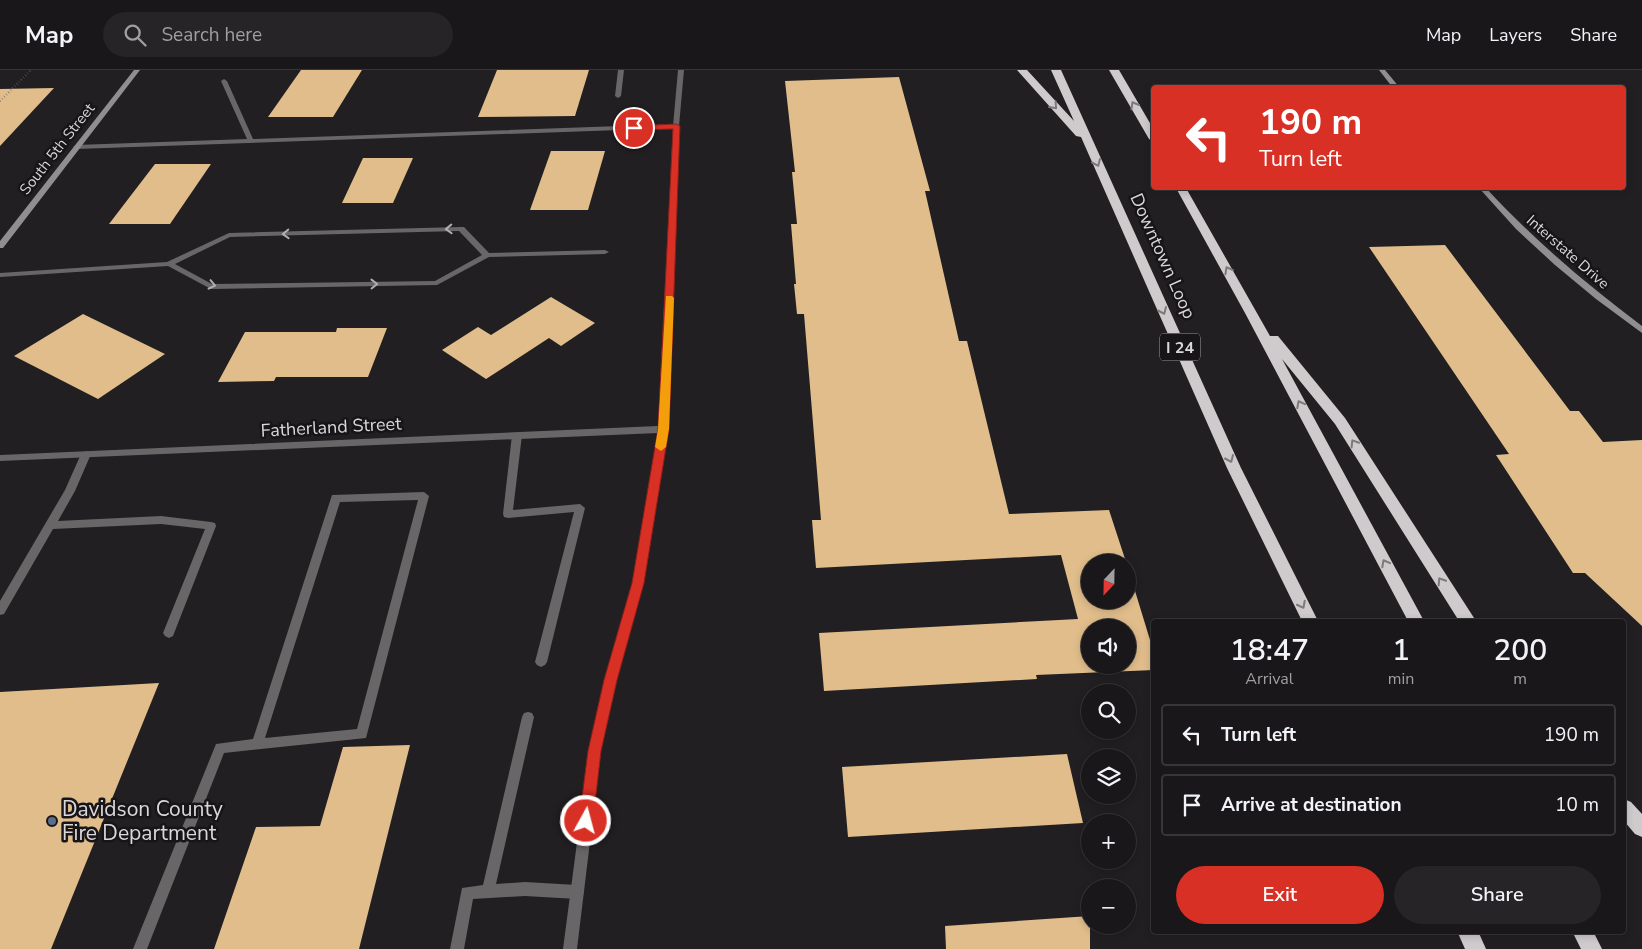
<!DOCTYPE html>
<html lang="en">
<head>
<meta charset="utf-8">
<style>
  body { margin:0; font-family:"Nunito Sans",sans-serif; background:#262426; color:#f1f3f6; height:100vh; display:flex; flex-direction:column; font-size:19px; white-space:nowrap }
  * { box-sizing:border-box; margin:0 }
  p { font-size:16px; color:#9f9fa2 }
  .icon { flex:none; width:28px; height:28px; fill:none; stroke:currentColor; stroke-width:2; stroke-linecap:round; stroke-linejoin:round }
  .map { position:relative; flex:1; overflow:hidden }
  .sheet { position:absolute; left:1151px; top:549px; width:475px; height:315px; display:flex; flex-direction:column; background:#191719; border-radius:5px; box-shadow:0 2px 8px #0003,0 0 0 1px #373638 }
  .sheet>* { flex:none }
  .hud { position:absolute; left:1151px; top:15px; width:475px; height:105px; border-radius:5px; box-shadow:0 2px 8px #0003,0 0 0 1px #373638; background:#d93025; color:#fff; overflow:hidden }
  .needle { width:32px; rotate:202deg }
  .controls { position:absolute; left:1081px; top:484px; display:grid; gap:10px }
  .controls a { display:grid; place-items:center; width:55px; height:55px; border-radius:50%; background:#191719; box-shadow:0 2px 8px #0003,0 0 0 1px #373638; font-size:25px }
  .pin { position:absolute; display:grid; place-items:center; width:42px; height:42px; color:#fff; margin:-21px; border:2px solid #fff; border-radius:50%; box-shadow:0 1px 5px #0007 }
  .me { position:absolute; width:55px; margin:-28px; rotate:7deg; stroke-linejoin:round; filter:drop-shadow(0 0 4px #0008) }
  .turn { display:flex; align-items:center; gap:18px; height:105px; padding:0 25px; font-size:22px }
  .turn .icon { width:65px; height:65px; stroke-width:2.5 }
  .turn b { display:block; font-size:35px; line-height:42px }
  .eta { display:flex; justify-content:space-evenly; align-items:center; height:85px; text-align:center }
  .eta b { font-size:30px; font-weight:600; line-height:35px }
  .button { display:flex; gap:10px; margin-top:auto; padding:10px 25px }
  .button a { flex:1; height:58px; border-radius:30px; background:#d93025; color:#fff; font-size:20px; font-weight:600; line-height:58px; text-align:center }
  .button a+a { background:#262426; color:#f1f3f6 }
  ul { padding:0; list-style:none }
  li { display:flex; align-items:center; gap:15px; height:62px; margin:0 10px 8px; padding:0 15px; border:2px solid #373638; border-radius:5px }
  li div { flex:1 }
  li b { display:block; font-size:19px }
  li em { font-style:normal }
  header { display:flex; align-items:center; gap:30px; box-sizing:border-box; height:70px; padding:0 25px; background:#191719; border-bottom:1px solid #373638 }
  header strong { font-size:24px }
  nav { display:flex; gap:28px; margin-inline-start:auto; font-size:18px }
  .search { width:350px; height:45px; background:#262426; display:flex; align-items:center; gap:12px; box-sizing:border-box; padding:0 18px; border-radius:28px; color:#9f9fa2; font-size:19px }
  .map>svg:first-child { display:block }
</style>
</head>
<body>
<header>
<strong>Map</strong>
<div class="search"><svg class="icon" aria-label="search" viewBox="0 0 24 24"><circle cx="10" cy="10" r="6"/><path d="M15 15l6 6"/></svg>Search here</div>
<nav><a>Map</a><a>Layers</a><a>Share</a></nav>
</header>
<div class="map">
<svg width="1642" height="879" viewBox="0 0 1642 879">
  <rect width="100%" height="100%" fill="#211f21"/>
  <g fill="#e1bd8b" fill-rule="evenodd">
    <polygon points="301,0 362,0 333,47 268,47"/>
    <polygon points="497,0 589,0 575,46 478,47"/>
    <path d="M899,7L930,121H925L959,271H967L1009,444L1109,440L1126,492H1090V530H1128V498L1154,583V600L1036,605L1037,609L824,621L819,563L1078,549L1061,485L816,498L812,450H821L804,244H797L794,214H796L791,154H797L792,102H795L785,11ZM1090,558H1128V595H1090Z"/>
    <polygon points="54,18 0,76 0,19"/>
    <polygon points="551,81 605,81 588,140 530,140"/>
    <polygon points="363,88 413,88 393,133 342,133"/>
    <polygon points="155,94 211,94 170,154 109,154"/>
    <polygon points="1445,175 1570,341 1579,341 1603,372 1642,370 1642,556 1585,503 1573,503 1496,385 1509,384 1369,177"/>
    <polygon points="551,227 595,253 561,276 549,268 486,309 442,280 478,257 491,265"/>
    <polygon points="83,244 165,284 98,329 14,286"/>
    <polygon points="337,258 387,258 368,307 276,307 274,311 218,312 245,262 336,262"/>
    <polygon points="159,613 51,879 0,879 0,622"/>
    <polygon points="410,675 359,879 214,879 256,757 320,756 343,677"/>
    <polygon points="1067,684 1083,753 848,767 842,697"/>
    <polygon points="1090,846 1090,879 946,879 945,856"/>
  </g>
  <g fill="none" stroke-linecap="round" stroke-linejoin="round">
    <polyline stroke="#636163" stroke-width="2.5" stroke-dasharray="0.5 2.5" stroke-linecap="butt" points="0,31 31,0"/>
    <g fill="#686666" fill-rule="evenodd">
      <polygon points="618,0 624,0 621,26 618,28 615,26"/>
      <polygon points="224,9 227,11 253,69 676,54 679,56 676,58 76,79 73,77 76,75 247,69 221,11"/>
      <path d="M461,157H464L489,183L605,180L609,182L605,184L489,187L437,215L211,219L168,196L0,207V203L167,192L229,163ZM459,161L482,185L435,211L212,214L175,194L230,167Z"/>
      <polygon points="517,362 522,365 513,440 580,434 585,438 547,592 545,595 541,597 537,595 535,592 574,442 508,448 504,447 503,444 512,365"/>
      <polygon points="86,381 91,384 75,421 58,451 161,446 211,452 215,453 216,456 173,566 169,568 165,566 163,563 205,459 161,454 53,459 4,544 0,545 0,531 65,420 81,384"/>
      <path d="M424,422L429,426L366,668L224,683L147,879H133L216,674L253,669L332,425ZM418,430L357,659L265,668L340,432Z"/>
      <polygon points="528,642 532,643 534,647 496,814 525,812 577,815 582,817 584,822 582,827 577,829 525,826 473,829 464,879 450,879 462,818 483,815 522,647 524,643"/>
    </g>
    <polygon fill="#686666" fill-rule="evenodd" points="678,0 684,0 679,56 668,359 643,513 617,610 601,681 577,879 563,879 589,681 605,610 633,513 658,363 0,391 0,385 658,356 673,56"/>
    <g fill="#918e8f" fill-rule="evenodd">
      <polygon points="134,0 140,0 3,178 0,178 0,171"/>
      <polygon points="1379,0 1385,0 1400,18 1393,18"/>
      <path d="M1479,118H1486C1533,169 1586,214 1642,256V263L1596,229L1555,195L1516,159Z"/>
    </g>
    <g fill="#cfcacb" fill-rule="evenodd">
      <polygon points="1017,0 1027,0 1074,51 1051,0 1061,0 1241,398 1318,551 1302,551 1227,398 1081,67 1076,66"/>
      <polygon points="1109,0 1119,0 1154,60 1154,72 1149,69"/>
      <polygon points="1176,118 1186,118 1270,266 1278,266 1345,348 1476,551 1459,551 1335,354 1282,289 1424,551 1408,551 1245,243"/>
      <polygon points="1624,729 1631,732 1642,744 1642,767 1635,764 1624,751"/>
      <polygon points="1457,861 1478,861 1486,879 1465,879"/>
      <polygon points="1572,861 1593,861 1602,879 1581,879"/>
    </g>
  </g>
  <defs><path id="oneway-chevron" d="M-2-3.5L2.5 0L-2 3.5" fill="none" stroke-width="1.6" stroke-linecap="round" stroke-linejoin="round" transform="scale(1.25)"/></defs>
  <g stroke="#7c797a">
    <use href="#oneway-chevron" transform="translate(1134 35) rotate(-120)"/>
    <use href="#oneway-chevron" transform="translate(1054 36) rotate(48)"/>
    <use href="#oneway-chevron" transform="translate(1097 93) rotate(66)"/>
    <use href="#oneway-chevron" transform="translate(1228 200) rotate(-119)"/>
    <use href="#oneway-chevron" transform="translate(1163 241) rotate(66)"/>
    <use href="#oneway-chevron" transform="translate(1300 334) rotate(-118)"/>
    <use href="#oneway-chevron" transform="translate(1354 373) rotate(-122)"/>
    <use href="#oneway-chevron" transform="translate(1230 389) rotate(66)"/>
    <use href="#oneway-chevron" transform="translate(1385 493) rotate(-118)"/>
    <use href="#oneway-chevron" transform="translate(1441 511) rotate(-122)"/>
    <use href="#oneway-chevron" transform="translate(1302 535) rotate(63)"/>
  </g>
  <g stroke="#b1afb1">
    <use href="#oneway-chevron" transform="translate(449 159) rotate(178)"/>
    <use href="#oneway-chevron" transform="translate(286 164) rotate(178)"/>
    <use href="#oneway-chevron" transform="translate(374 214) rotate(-1)"/>
    <use href="#oneway-chevron" transform="translate(212 215) rotate(13)"/>
  </g>
  <polygon fill="#d93025" stroke="#8d1f18" points="676,54 680,56 669,359 644,513 617,610 601,681 593,751 591,756 586,758 581,756 579,751 588,681 604,610 632,513 658,359 673,59 634,60 630,58 634,56"/>
  <polygon fill="#f59e0b" points="666,226 672,226 674,228 669,359 666,377 661,381 655,377 658,359"/>
  <circle fill="#5c6f8a" stroke="#171518" stroke-width="2" cx="52" cy="751" r="5"/>
  <g text-anchor="middle" stroke-width="5" stroke-linejoin="round" paint-order="stroke">
    <g font-size="15" fill="#d9d7d9" stroke="#171518">
      <text transform="translate(57 79) rotate(-52)" y="5">South 5th Street</text>
      <text transform="translate(1568 182) rotate(41)" y="5">Interstate Drive</text>
    </g>
    <rect fill="#171518" stroke="#9f9d9f" stroke-width="1" x="1160" y="263.5" width="40" height="27" rx="4"/>
    <g font-size="16" font-weight="bold" fill="#d9d7d9">
      <text x="1180" y="283">I 24</text>
    </g>
    <g font-size="18" fill="#d9d7d9" stroke="#171518">
      <text transform="translate(1163 186) rotate(66)" y="6">Downtown Loop</text>
      <text transform="translate(331 357) rotate(-3)" y="6">Fatherland Street</text>
    </g>
    <g font-size="21" fill="#d9d7d9" stroke="#171518" text-anchor="start">
      <text x="62" y="746">Davidson County<tspan x="62" dy="24">Fire Department</tspan></text>
    </g>
  </g>
</svg>
<div class="controls">
<a><svg class="needle" viewBox="-14 -14 28 28"><path d="M0-13l5 13h-10z" fill="#e53935"/><path d="M0 13l5-13h-10z" fill="#9f9fa2"/></svg></a>
<a><svg class="icon" aria-label="sound" viewBox="0 0 24 24"><path d="M4 9h4l5-4v14l-5-4H4zM17 9q2 3 0 6"/></svg></a>
<a><svg class="icon" aria-label="search" viewBox="0 0 24 24"><circle cx="10" cy="10" r="6"/><path d="M15 15l6 6"/></svg></a>
<a><svg class="icon" aria-label="layers" viewBox="0 0 24 24"><path d="M12 4l9 5-9 5-9-5zM3 14l9 5 9-5"/></svg></a>
<a>+</a>
<a>−</a>
</div>
<div class="pin" style="left:634px;top:58px;background:#d93025"><svg class="icon" aria-label="arrive" viewBox="0 0 24 24"><path d="M6 21V4h12l-3 4 3 4H6"/></svg></div>
<svg class="me" style="left:586px;top:751px" viewBox="-20 -20 40 40"><circle r="17" fill="#d93025" stroke="#fff" stroke-width="3"/><path d="M0-11L8 9 0 5-8 9z" fill="#fff"/></svg>
<div class="hud">
<div class="turn"><svg class="icon" aria-label="left" viewBox="0 0 24 24"><path d="M17 20v-9H6M10 6l-5 5 5 5"/></svg><div><b>190 m</b>Turn left</div></div>
</div>
<section class="sheet">
<div class="eta">
<div><b>18:47</b><p>Arrival</p></div>
<div><b>1</b><p>min</p></div>
<div><b>200</b><p>m</p></div>
</div>
<ul>
<li><svg class="icon" aria-label="left" viewBox="0 0 24 24"><path d="M17 20v-9H6M10 6l-5 5 5 5"/></svg><div><b>Turn left</b></div><em>190 m</em></li>
<li><svg class="icon" aria-label="arrive" viewBox="0 0 24 24"><path d="M6 21V4h12l-3 4 3 4H6"/></svg><div><b>Arrive at destination</b></div><em>10 m</em></li>
</ul>
<div class="button"><a>Exit</a><a>Share</a></div>
</section>
</div>
</body>
</html>
